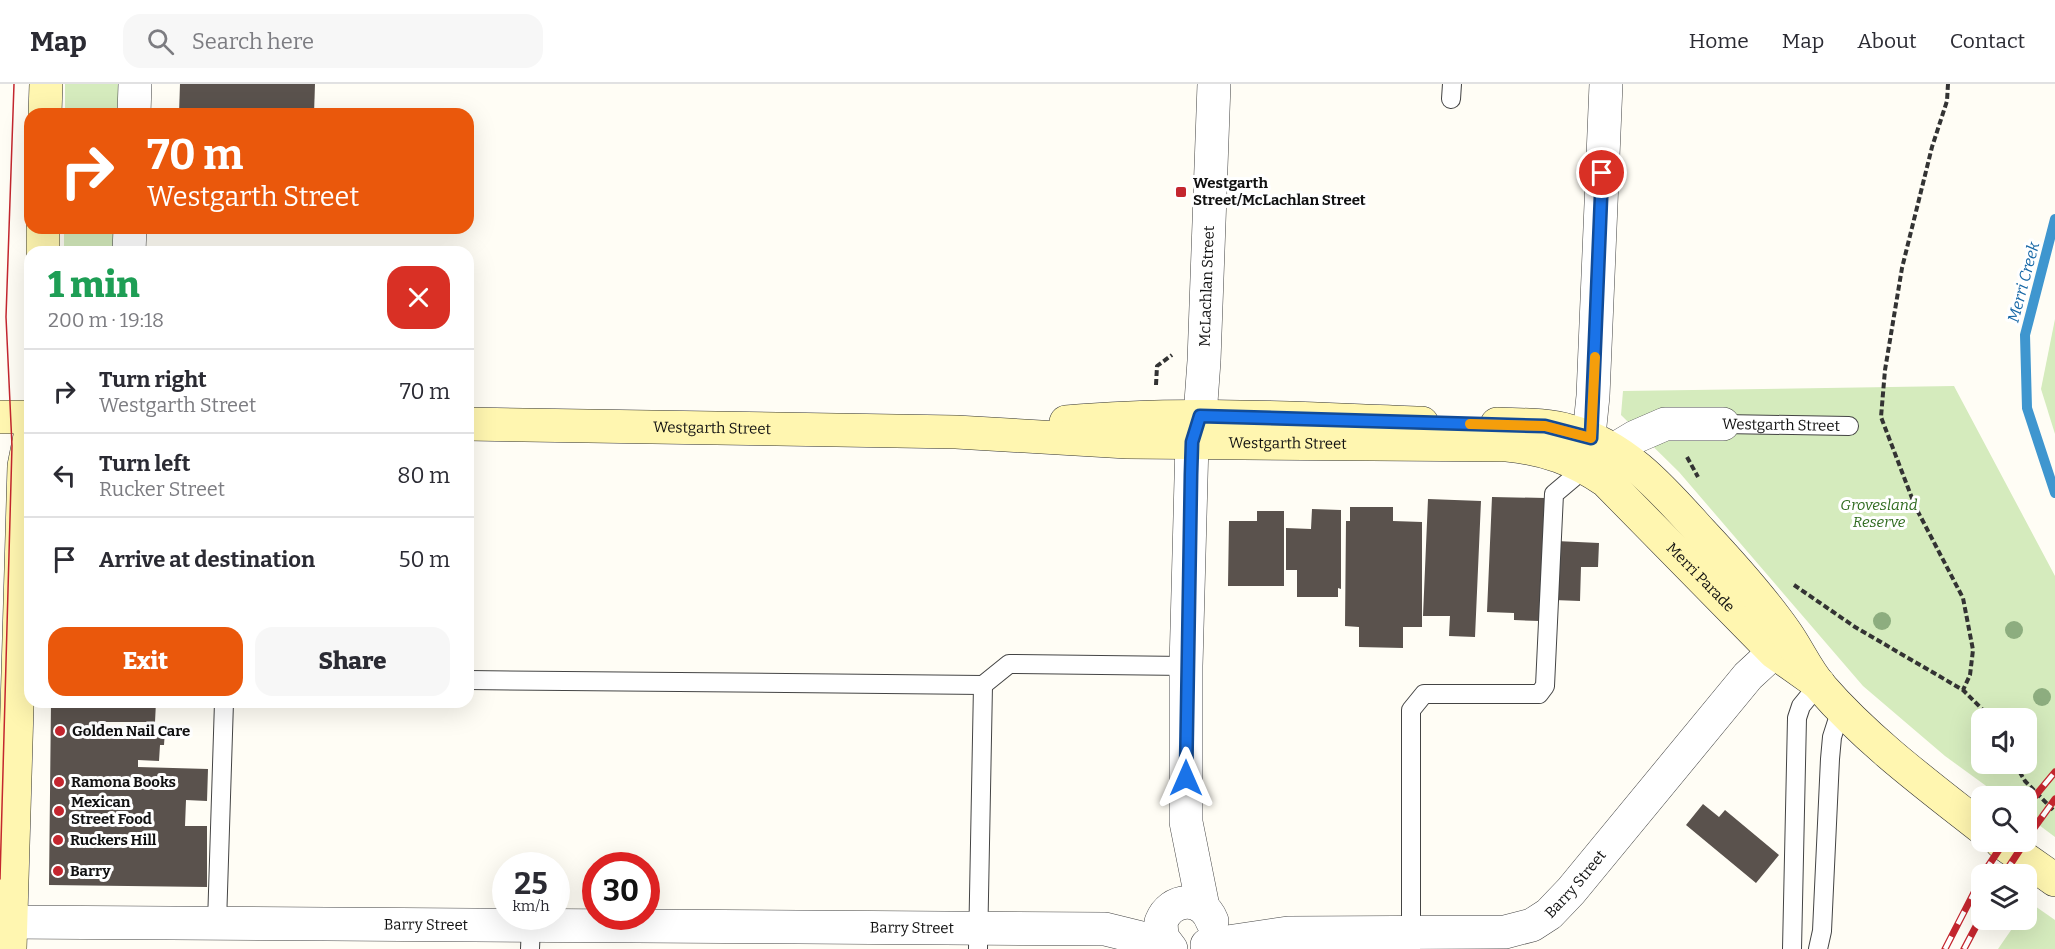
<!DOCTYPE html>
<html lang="en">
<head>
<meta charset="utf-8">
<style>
  body { margin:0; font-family:Bitter,serif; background:#f7f7f7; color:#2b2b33; height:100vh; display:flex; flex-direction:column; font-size:22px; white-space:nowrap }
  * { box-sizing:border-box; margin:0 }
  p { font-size:20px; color:#7c7c81 }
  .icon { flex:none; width:33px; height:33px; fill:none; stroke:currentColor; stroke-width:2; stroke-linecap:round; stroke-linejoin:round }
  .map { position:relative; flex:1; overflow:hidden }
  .details { position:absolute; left:24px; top:162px; width:450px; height:462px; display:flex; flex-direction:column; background:#fff; border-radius:18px; box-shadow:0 6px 24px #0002 }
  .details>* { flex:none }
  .guide { position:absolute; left:24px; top:24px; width:450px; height:126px; border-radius:18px; box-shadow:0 6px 24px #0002; background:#ea580c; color:#fff; overflow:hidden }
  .controls { position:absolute; left:1971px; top:624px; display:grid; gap:12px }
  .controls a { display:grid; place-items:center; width:66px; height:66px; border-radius:12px; background:#fff; box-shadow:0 6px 24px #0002; font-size:30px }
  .speed { position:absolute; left:492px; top:768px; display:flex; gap:12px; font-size:30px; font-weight:700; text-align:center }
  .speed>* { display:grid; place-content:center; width:78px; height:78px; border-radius:50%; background:#fff; box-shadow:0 6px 24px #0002; line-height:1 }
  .speed small { font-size:15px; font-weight:400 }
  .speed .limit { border:9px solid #d22; background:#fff; color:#111 }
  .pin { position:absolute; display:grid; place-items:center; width:51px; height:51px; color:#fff; margin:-26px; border:3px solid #fff; border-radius:50%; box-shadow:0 2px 6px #0007 }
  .me { position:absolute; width:66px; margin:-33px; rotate:0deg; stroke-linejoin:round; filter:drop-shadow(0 0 4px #0008) }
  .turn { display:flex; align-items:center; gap:21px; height:126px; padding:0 24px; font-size:27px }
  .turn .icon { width:78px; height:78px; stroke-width:2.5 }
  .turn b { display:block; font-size:42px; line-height:51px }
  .round { display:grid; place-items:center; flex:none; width:63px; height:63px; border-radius:18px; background:#f7f7f7 }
  .headline { display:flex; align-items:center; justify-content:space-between; height:102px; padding:0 24px }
  h1 { font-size:36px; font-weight:800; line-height:45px; color:#1e9e55 }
  .button { display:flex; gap:12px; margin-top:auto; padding:12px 24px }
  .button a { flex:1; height:69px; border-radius:18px; background:#ea580c; color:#fff; font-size:24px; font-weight:800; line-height:69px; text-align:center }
  .button a+a { background:#f7f7f7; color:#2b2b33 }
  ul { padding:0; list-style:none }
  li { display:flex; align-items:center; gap:18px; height:84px; padding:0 24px; border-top:2px solid #e1e1e2 }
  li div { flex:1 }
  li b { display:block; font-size:22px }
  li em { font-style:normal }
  header { display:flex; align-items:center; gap:36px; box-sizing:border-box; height:84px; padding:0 30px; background:#fff; border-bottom:2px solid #e1e1e2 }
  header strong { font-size:28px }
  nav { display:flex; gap:33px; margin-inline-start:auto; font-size:21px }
  .search { width:420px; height:54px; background:#f7f7f7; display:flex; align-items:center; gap:15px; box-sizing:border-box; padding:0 21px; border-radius:18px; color:#7c7c81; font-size:22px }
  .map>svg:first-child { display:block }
</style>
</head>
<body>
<header>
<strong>Map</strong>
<div class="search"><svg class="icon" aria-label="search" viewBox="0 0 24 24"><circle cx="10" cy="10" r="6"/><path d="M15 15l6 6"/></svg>Search here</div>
<nav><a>Home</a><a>Map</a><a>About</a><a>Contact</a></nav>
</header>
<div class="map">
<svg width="2055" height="865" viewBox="0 0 2055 865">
  <rect width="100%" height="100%" fill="#fffdf5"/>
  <g fill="#d5ebbd" fill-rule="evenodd">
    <polygon points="65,0 120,0 119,30 65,30"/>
    <polygon points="64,144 117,144 116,168 64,168"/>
    <polygon points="2055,235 2055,350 2041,305"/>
    <path d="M1954,302L2055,492V753L2027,732L2026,712H2000L1945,672L1863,602L1679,388L1621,331L1623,307ZM1982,634H2026V680H1982Z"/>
    <polygon points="2029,818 2055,836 2055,865 1998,865 2018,836 2026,836"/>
  </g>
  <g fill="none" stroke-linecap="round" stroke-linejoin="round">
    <polyline stroke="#3f96cf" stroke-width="10" points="2055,135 2025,251 2027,324 2055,409"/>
  </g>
  <g fill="#5a524d">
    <polygon points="180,0 315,0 314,30 179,30"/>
    <polygon points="1492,413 1545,414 1540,537 1514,536 1514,529 1487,528"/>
    <polygon points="1428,415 1481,417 1475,553 1449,552 1450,532 1423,532"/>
    <polygon points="1350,423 1393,423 1393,437 1422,438 1422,543 1403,543 1403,564 1359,563 1359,543 1345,542 1346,437 1350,437"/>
    <polygon points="1312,425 1341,426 1341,505 1338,504 1338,513 1297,513 1297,486 1286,486 1286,444 1311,445"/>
    <polygon points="1257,427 1284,427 1284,502 1228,502 1229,437 1257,437"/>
    <polygon points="1556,457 1599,459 1598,483 1581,483 1580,517 1554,516"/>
    <polygon points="51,618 156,618 155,638 100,638 99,644 165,646 164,661 160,661 159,677 138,676 138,683 208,685 207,717 186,716 185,742 207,742 207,803 49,801"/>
    <polygon points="1703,720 1719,733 1725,726 1779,771 1756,799 1686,741"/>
  </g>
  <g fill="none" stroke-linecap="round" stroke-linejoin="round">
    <g stroke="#444" stroke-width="20">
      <g id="lane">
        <polyline points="1451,15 1452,0"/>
        <path id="s1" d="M1723,340L1849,342"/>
        <polyline points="468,596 983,601 1009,580 1186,582"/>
        <polyline points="217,839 224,618"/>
        <polyline points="530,865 531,841"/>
        <polyline points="978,865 983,601"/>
        <polyline points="1411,865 1411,626 1424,610 1539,610 1545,602 1554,410 1586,383"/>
        <polyline points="1792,865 1797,634 1801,622 1819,600"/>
        <polyline points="1818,865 1822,847 1830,675 1832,653 1841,625"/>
      </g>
    </g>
    <g stroke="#444" stroke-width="34">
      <g id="street">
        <polyline points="134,30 135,0"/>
        <polyline points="129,168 130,144"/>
        <path id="s2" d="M1200,332L1204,277L1214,0"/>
        <polyline points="1192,358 1186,582 1186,738 1203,823"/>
        <polyline points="1590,380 1635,353 1665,340 1723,340"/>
        <polyline points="1586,381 1593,312 1606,0"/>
        <path id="s3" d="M0,838L1105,845L1166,860"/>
        <path id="s4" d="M1207,861L1288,849L1505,848L1532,841L1549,830L1571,807L1748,592L1774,568"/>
        <path d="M1171,865L1162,853L1161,838C1171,813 1202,811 1212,837"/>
      </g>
    </g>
    <g stroke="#333" stroke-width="34">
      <g id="secondary">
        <polyline points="45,30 46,0"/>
        <polyline points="43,168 43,144"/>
        <polyline points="0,333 30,333"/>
        <path d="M1066,338C1184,327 1303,335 1422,339"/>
        <path id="s5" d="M468,340L956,348L1127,358L1507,361C1546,365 1574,375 1606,397L1774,568L1819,600"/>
        <path d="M1497,340C1521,341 1546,340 1570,347C1626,362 1664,407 1701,448C1731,480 1761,513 1786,549C1798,566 1807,587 1821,603C1867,656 1926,700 1982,744"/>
        <polyline points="2001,758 2055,796"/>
        <polyline points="10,865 24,382 30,352"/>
      </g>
    </g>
    <g stroke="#333" stroke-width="4" stroke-dasharray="6 3" stroke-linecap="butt">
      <polyline points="1948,0 1947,17 1932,63 1902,184 1885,286 1881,333 1915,422 1963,514 1973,566 1970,591 1963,606"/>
      <polyline points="1156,301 1157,282 1172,271"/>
      <polyline points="1687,373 1698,393"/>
      <polyline points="1794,501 1855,543 1963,606 1991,634"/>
      <polyline points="2015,680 2025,697 2055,728"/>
    </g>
    <use href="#lane" stroke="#fff" stroke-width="18"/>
    <use href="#street" stroke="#fff" stroke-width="33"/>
    <use href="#secondary" stroke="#fff6b0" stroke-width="33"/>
    <polyline stroke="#c4262e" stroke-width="1.5" points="0,795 12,362 6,233 14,0"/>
    <g stroke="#c4262e" stroke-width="7">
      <g id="rail">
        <polyline points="2026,723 2055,688"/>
        <polyline points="2026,755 2055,715"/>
        <polyline points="1983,790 2004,758"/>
        <polyline points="2004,790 2025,758"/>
        <polyline points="1945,865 1982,793"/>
        <polyline points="1964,865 1982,831"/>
      </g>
    </g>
    <use href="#rail" stroke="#fff" stroke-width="4.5" stroke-dasharray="14" stroke-linecap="butt"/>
  </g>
  <g fill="#8dad7f">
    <circle cx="1882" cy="537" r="9"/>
    <circle cx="2014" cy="546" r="9"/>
    <circle cx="2042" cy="613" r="9"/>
  </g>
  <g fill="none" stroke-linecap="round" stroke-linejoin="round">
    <g stroke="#114b97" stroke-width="15">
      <polyline id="route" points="1186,694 1191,390 1192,358 1200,332 1545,342 1591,354 1602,89"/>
    </g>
    <use href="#route" stroke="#1a73e8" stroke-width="10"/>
    <polyline stroke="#f59e0b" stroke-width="10" points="1470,340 1545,342 1591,354 1595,273"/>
  </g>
  <g fill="#c4262e" stroke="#fff" stroke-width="2">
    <rect x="1175" y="102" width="12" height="12" rx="3"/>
    <circle cx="60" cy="647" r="6"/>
    <circle cx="59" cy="698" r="6"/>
    <circle cx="59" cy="727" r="6"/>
    <circle cx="58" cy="756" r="6"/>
    <circle cx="58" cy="787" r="6"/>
  </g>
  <g text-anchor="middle" stroke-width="6" stroke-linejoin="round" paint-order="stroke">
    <g font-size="15" font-weight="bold" fill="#111" stroke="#fff" text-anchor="start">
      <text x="1193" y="104">Westgarth<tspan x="1193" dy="17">Street/McLachlan Street</tspan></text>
      <text x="72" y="652">Golden Nail Care</text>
      <text x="71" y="703">Ramona Books</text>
      <text x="71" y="723">Mexican<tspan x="71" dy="17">Street Food</tspan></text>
      <text x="70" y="761">Ruckers Hill</text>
      <text x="70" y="792">Barry</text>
    </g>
    <g font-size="15" fill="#111" stroke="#fff">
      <text dy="5" stroke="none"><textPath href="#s2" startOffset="130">McLachlan Street</textPath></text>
      <text dy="5" stroke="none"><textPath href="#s1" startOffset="58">Westgarth Street</textPath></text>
      <text dy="5" stroke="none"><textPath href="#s5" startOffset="244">Westgarth Street</textPath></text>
      <text dy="5" stroke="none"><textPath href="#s5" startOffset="820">Westgarth Street</textPath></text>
      <text dy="5" stroke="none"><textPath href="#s5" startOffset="1281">Merri Parade</textPath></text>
      <text dy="5" stroke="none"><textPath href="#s4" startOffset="387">Barry Street</textPath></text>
      <text dy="5" stroke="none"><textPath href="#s3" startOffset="426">Barry Street</textPath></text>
      <text dy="5" stroke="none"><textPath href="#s3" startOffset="912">Barry Street</textPath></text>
    </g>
    <g font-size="15" font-style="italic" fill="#2f6b1f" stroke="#fff">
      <text x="1879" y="426">Grovesland<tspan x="1879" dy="17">Reserve</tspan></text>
    </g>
    <g font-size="16" font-style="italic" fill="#1768a6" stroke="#fff">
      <text transform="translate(2023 198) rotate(-75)" y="6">Merri Creek</text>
    </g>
  </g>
</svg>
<div class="controls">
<a><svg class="icon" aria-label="sound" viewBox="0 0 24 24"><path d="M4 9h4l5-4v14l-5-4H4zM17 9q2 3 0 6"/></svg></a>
<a><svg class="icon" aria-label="search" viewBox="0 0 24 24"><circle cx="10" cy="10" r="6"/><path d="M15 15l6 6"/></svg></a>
<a><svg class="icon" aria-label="layers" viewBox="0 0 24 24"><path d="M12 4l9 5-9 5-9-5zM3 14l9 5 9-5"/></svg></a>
</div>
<div class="speed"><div>25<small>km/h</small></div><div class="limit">30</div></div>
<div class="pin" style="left:1602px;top:89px;background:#d93025"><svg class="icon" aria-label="arrive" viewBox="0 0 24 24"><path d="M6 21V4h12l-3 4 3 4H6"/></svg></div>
<svg class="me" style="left:1186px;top:694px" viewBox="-20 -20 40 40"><path d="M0-17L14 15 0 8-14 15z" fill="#1a73e8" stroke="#fff" stroke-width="4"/></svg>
<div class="guide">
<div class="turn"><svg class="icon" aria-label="right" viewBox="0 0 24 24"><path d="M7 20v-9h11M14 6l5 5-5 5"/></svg><div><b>70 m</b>Westgarth Street</div></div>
</div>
<section class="details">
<div class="headline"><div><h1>1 min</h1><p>200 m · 19:18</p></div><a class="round" style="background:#d93025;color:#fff"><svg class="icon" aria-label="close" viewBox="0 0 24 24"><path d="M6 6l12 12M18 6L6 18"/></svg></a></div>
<ul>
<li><svg class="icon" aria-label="right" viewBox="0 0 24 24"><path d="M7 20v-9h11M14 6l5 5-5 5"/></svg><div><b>Turn right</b><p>Westgarth Street</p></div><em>70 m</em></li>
<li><svg class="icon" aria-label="left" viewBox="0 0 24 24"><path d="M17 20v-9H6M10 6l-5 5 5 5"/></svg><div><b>Turn left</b><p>Rucker Street</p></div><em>80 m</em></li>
<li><svg class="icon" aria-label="arrive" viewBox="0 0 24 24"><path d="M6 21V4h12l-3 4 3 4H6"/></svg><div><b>Arrive at destination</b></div><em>50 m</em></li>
</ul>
<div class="button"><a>Exit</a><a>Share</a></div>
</section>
</div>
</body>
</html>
